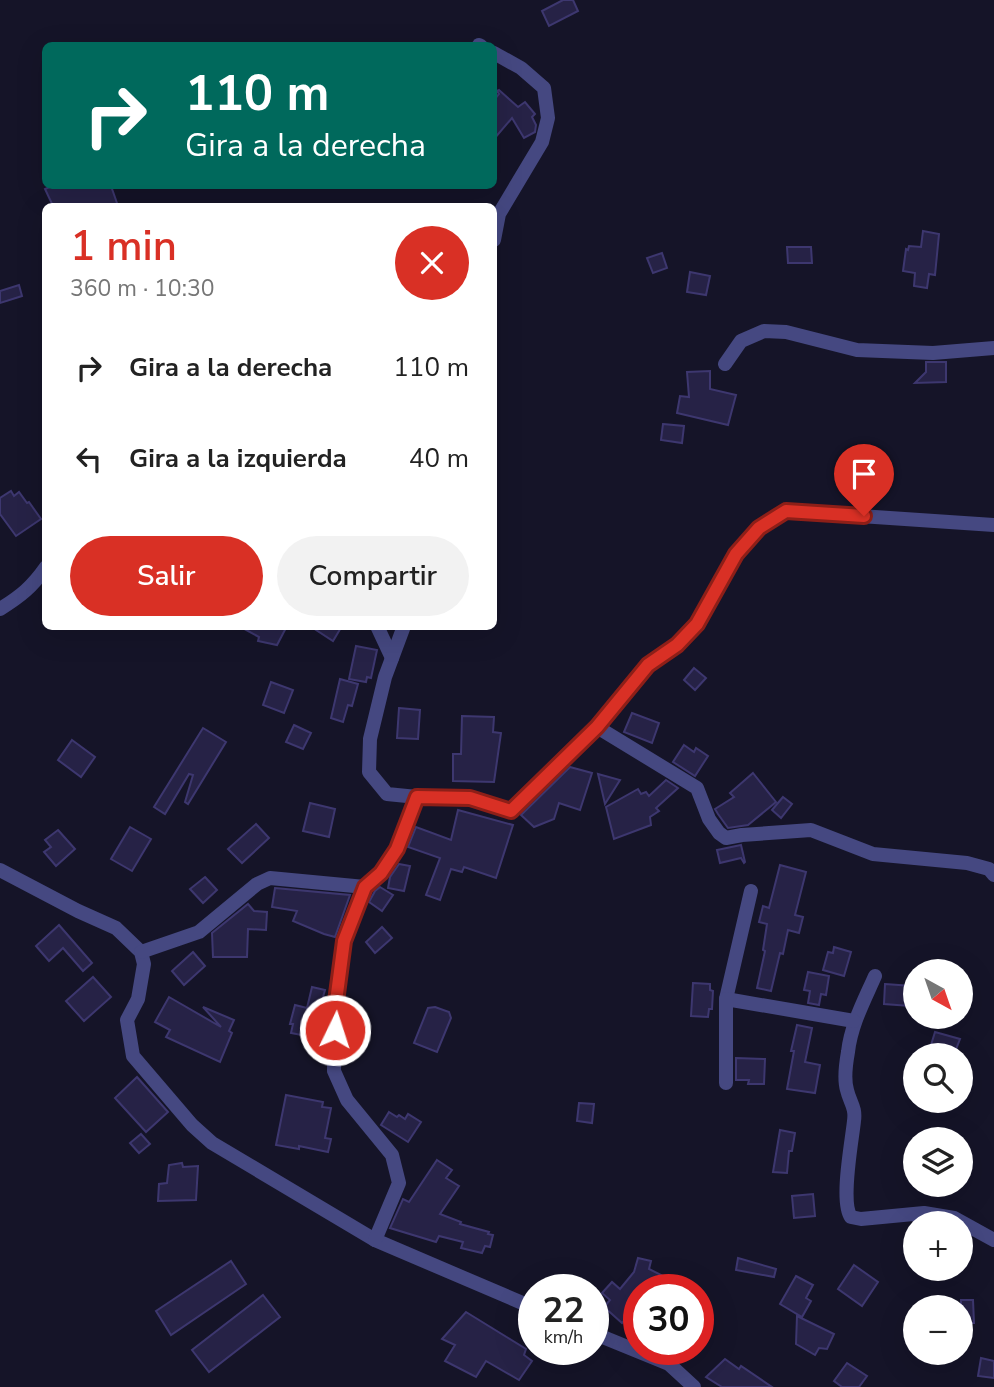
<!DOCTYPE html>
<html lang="es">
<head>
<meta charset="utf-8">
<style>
  body { margin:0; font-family:"Nunito Sans",sans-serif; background:#f2f2f2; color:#222; height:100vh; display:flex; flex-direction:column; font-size:26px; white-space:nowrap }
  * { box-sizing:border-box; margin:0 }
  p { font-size:23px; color:#767676 }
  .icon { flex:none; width:38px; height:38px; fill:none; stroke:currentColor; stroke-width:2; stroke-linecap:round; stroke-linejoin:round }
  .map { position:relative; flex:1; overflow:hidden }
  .panel { position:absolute; left:42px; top:203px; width:455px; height:427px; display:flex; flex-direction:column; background:#fff; border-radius:10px; box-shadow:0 7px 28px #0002 }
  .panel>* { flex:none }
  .banner { position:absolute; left:42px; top:42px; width:455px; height:147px; border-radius:10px; box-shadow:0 7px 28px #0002; background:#00695c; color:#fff; overflow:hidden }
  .needle { width:46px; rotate:140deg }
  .tools { position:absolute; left:903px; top:959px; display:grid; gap:14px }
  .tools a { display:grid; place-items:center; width:70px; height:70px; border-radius:50%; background:#fff; box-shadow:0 7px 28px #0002; font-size:35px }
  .speed { position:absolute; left:518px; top:1274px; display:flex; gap:14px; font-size:35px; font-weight:700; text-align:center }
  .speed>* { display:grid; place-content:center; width:91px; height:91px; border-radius:50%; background:#fff; box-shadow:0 7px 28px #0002; line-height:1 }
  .speed small { font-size:18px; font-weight:400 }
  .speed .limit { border:10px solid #d22; background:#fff; color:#111 }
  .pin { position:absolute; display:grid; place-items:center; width:60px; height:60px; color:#fff; margin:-72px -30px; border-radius:50% 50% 50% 0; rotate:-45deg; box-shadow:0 0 7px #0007 }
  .pin .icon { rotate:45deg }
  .me { position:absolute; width:77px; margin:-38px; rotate:4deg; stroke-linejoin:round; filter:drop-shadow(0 0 5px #0008) }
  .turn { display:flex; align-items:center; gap:24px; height:147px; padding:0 28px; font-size:32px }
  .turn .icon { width:91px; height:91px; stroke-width:2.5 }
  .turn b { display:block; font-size:49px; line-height:60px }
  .round { display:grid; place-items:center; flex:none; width:74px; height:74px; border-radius:37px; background:#f2f2f2 }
  .summary { display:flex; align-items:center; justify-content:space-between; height:119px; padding:0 28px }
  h1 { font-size:42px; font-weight:600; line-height:52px; color:#d93025 }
  .primary-button { display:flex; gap:14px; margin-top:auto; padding:14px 28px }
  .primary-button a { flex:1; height:80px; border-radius:42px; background:#d93025; color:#fff; font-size:28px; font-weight:600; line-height:80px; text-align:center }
  .primary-button a+a { background:#f2f2f2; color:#222 }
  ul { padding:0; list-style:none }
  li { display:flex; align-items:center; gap:21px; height:91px; padding:0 28px }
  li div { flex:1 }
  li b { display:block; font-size:26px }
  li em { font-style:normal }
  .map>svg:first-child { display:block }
</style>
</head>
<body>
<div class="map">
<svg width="994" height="1387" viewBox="0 0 994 1387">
  <rect width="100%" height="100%" fill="#151428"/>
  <g fill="#262246" stroke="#3d376f" stroke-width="2">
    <polygon points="563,0 573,0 578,11 549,26 542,11"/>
    <polygon points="499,90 518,107 525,102 535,114 532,117 536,125 535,132 524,138 512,118 494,139 494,100 499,94 497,91"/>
    <polygon points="52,186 111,186 118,206 53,206 45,189"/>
    <polygon points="923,231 939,234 935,275 929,274 927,288 914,286 915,273 903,271 906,249 908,250 909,246 921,247"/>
    <polygon points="787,247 811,247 812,263 788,263"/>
    <polygon points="662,253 667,268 653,273 647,258"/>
    <polygon points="690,272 710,276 706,295 687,292"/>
    <polygon points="19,285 22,296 0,303 0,291"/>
    <polygon points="926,362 946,362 946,382 915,383 926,372"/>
    <polygon points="710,371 710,389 736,395 728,425 677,413 680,396 689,397 687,372"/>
    <polygon points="663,424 684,426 682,443 661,440"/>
    <polygon points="11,491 14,496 19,492 27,503 29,502 41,519 16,536 0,514 0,498"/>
    <polygon points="239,626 287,626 277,645 258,641 259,637"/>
    <polygon points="310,626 342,626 333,641"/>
    <polygon points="356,646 377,650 371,678 367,677 366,682 349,679"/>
    <polygon points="694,668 706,678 695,690 684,680"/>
    <polygon points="340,679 358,684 352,706 348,705 343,722 331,718"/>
    <polygon points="271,682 293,690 284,713 263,705"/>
    <polygon points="399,708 420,710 418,739 397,738"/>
    <polygon points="632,713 659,723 652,743 624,732"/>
    <polygon points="462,716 494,717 493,732 501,733 494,782 453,781 453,754 461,754"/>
    <polygon points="294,725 311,733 303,749 286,742"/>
    <polygon points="203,728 226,742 188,804 185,802 193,775 189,774 165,814 154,807"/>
    <polygon points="72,740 95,757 81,777 58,760"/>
    <polygon points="684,745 694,752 696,748 708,756 695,776 673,762"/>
    <polygon points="570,767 592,773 580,810 559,803 554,819 534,827 521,815"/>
    <polygon points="753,773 776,802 748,825 728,828 718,814 715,809 734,797 730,793"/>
    <polygon points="598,774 620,780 605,804"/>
    <polygon points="666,780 678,788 656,808 659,811 650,817 651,825 614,839 606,807 638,789 641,794 646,792 649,796"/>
    <polygon points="783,797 792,804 781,818 772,810"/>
    <polygon points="310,803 335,809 329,837 303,831"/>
    <polygon points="458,810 513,825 496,878 464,867 462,872 451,869 440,900 426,895 440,858 408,847 416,827 451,840"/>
    <polygon points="256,824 269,838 242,863 228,849"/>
    <polygon points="130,827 151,839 132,871 111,859"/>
    <polygon points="58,830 75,849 56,866 44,852 51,847 45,840"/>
    <polygon points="741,845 745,862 744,863 741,858 720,863 717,850"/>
    <polygon points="399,864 410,866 404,891 388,888 390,877"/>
    <polygon points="780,865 806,872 795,915 803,917 799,933 788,930 783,954 780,953 771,991 757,988 765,951 763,950 767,924 759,922 763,906 769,908"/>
    <polygon points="205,877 217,890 203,903 190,889"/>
    <polygon points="380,887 393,895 382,911 369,902 375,891"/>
    <polygon points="275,888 350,895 335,937 324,934 293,921 297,911 272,907"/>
    <polygon points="248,904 254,911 267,912 266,930 248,929 247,957 213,957 212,933"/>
    <polygon points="59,925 92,963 83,971 63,948 49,961 36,946"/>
    <polygon points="382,927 392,938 375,953 366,942"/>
    <polygon points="834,947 851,952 844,976 823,970 828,952 833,953"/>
    <polygon points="193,952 205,966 184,985 172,971"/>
    <polygon points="808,972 829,976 826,995 821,994 819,1005 808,1003 810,991 804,990"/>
    <polygon points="93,977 111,997 84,1021 66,1001"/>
    <polygon points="693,983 710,984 710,990 713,991 712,1009 709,1009 708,1017 691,1016"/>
    <polygon points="885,984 912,986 910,1006 884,1004"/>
    <polygon points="312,987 325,990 319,1011 325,1012 325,1027 319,1026 317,1038 291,1033 293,1024 290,1024 295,1005 307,1008"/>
    <polygon points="169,997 221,1027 203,1007 234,1020 229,1031 232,1033 220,1062 166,1037 170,1030 155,1022"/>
    <polygon points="435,1007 449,1012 451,1018 437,1052 414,1043 428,1008"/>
    <polygon points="797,1025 812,1028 805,1062 820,1065 815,1093 787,1089 794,1051 791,1051"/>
    <polygon points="935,1032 960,1039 955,1052 931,1045"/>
    <polygon points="736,1058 765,1059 764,1084 748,1084 749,1080 736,1080"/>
    <polygon points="137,1077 168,1112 146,1132 115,1098"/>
    <polygon points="286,1095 323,1102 322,1107 331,1108 325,1138 331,1139 328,1152 299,1146 299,1149 276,1145"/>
    <polygon points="579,1103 594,1104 592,1123 577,1121"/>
    <polygon points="389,1112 397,1117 399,1115 405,1119 408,1114 421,1122 408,1142 381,1125"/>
    <polygon points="780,1130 795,1133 792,1151 789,1151 787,1173 773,1172"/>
    <polygon points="141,1134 150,1144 139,1153 130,1143"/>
    <polygon points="437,1160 452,1170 446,1178 459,1186 440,1214 461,1222 460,1224 489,1232 488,1234 493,1235 490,1247 485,1246 482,1253 461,1248 463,1242 439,1236 436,1242 390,1228 403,1199 409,1202"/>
    <polygon points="182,1163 183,1167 198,1166 196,1200 158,1201 159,1184 167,1183 169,1165"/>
    <polygon points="813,1194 815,1216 794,1218 792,1196"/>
    <polygon points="638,1258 651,1261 649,1269 691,1290 639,1290 639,1304 622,1323 604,1307 610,1300 602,1293 612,1282 620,1289 634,1272"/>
    <polygon points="738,1258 776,1269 774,1277 736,1270"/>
    <polygon points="231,1261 246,1284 171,1335 156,1311"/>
    <polygon points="854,1265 878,1282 862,1306 838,1289"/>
    <polygon points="796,1276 813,1285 806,1298 811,1301 802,1317 780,1304"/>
    <polygon points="263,1295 280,1317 209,1372 192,1350"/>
    <polygon points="961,1300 973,1300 974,1323 961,1323"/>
    <polygon points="466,1312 526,1349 524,1355 532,1361 519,1380 486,1361 476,1377 445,1361 455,1345 442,1339"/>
    <polygon points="797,1316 834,1334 827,1349 819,1348 815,1355 796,1344"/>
    <polygon points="981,1358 994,1361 994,1378 978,1376"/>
    <polygon points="725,1359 739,1369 741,1366 772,1387 722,1387 706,1377"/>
    <polygon points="847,1363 867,1376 859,1387 842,1387 834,1381"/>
  </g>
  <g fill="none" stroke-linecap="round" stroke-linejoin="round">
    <g stroke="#454881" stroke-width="14">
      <polyline points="479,45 481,46"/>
      <polyline points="494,53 521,68 544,88 548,118 542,142 499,214 494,240"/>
      <polyline points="725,364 741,341 764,331 786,332 857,350 933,353 994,348"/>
      <path d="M0,609C21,596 32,587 46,567"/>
      <polyline points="377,626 392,658"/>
      <polyline points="597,727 697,788 709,819 719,833 726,838 742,835 811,830 873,854 967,863 989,869 994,875"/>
      <polyline points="417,797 470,798 511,811 597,727 648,665 677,645 697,624 736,554 759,528 786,511 994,525"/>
      <polyline points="0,870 78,911 116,928 141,952 144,964 138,999 127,1020 133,1056 192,1125 212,1143 375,1240 534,1308"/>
      <polyline points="141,952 199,932 257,884 270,878 365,887"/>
      <path d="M875,976C864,1001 851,1025 848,1052C846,1063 844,1080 847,1090C850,1103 856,1107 854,1121C852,1141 840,1202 851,1217L861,1219L924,1213L954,1218L994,1240"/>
      <polyline points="726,999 751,891"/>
      <polyline points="726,1083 726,999 854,1021"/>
      <polyline points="375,1240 399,1183 392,1155 347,1100 334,1071 335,1009 344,941 365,887 381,873 397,849 417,797 387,794 369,772 370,739 385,677 404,626"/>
      <polyline points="593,1333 669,1364 694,1387"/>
    </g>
  </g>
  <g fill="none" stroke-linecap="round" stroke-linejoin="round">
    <g stroke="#8d1f18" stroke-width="18">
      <polyline id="route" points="335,1030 335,1009 344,941 365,887 381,873 397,849 417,797 470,798 511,811 597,727 648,665 677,645 697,624 736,554 759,528 786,511 864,516"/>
    </g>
    <use href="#route" stroke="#d93025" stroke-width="12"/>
  </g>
</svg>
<div class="tools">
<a><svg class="needle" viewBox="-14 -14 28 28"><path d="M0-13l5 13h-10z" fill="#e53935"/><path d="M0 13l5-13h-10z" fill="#767676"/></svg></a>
<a><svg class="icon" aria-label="search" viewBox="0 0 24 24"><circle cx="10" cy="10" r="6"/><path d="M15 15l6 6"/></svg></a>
<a><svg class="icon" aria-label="layers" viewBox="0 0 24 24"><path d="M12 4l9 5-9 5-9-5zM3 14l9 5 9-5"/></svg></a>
<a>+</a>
<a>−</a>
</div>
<div class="speed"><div>22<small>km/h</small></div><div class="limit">30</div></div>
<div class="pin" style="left:864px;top:516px;background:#d93025"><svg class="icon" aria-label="arrive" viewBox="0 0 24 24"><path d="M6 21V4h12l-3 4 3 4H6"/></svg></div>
<svg class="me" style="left:335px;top:1030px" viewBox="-20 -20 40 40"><circle r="17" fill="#d93025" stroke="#fff" stroke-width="3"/><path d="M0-11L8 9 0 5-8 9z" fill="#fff"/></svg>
<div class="banner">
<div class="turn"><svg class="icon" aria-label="right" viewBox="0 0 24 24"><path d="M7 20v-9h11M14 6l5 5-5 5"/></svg><div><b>110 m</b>Gira a la derecha</div></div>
</div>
<section class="panel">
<div class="summary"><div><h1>1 min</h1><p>360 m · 10:30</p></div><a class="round" style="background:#d93025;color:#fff"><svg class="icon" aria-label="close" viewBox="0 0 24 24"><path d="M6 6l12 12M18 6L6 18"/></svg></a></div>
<ul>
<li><svg class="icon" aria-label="right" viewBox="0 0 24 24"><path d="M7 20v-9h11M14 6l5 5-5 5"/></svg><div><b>Gira a la derecha</b></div><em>110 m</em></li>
<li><svg class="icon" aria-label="left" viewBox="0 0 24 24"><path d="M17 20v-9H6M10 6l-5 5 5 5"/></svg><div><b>Gira a la izquierda</b></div><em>40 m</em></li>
</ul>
<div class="primary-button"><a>Salir</a><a>Compartir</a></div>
</section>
</div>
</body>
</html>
